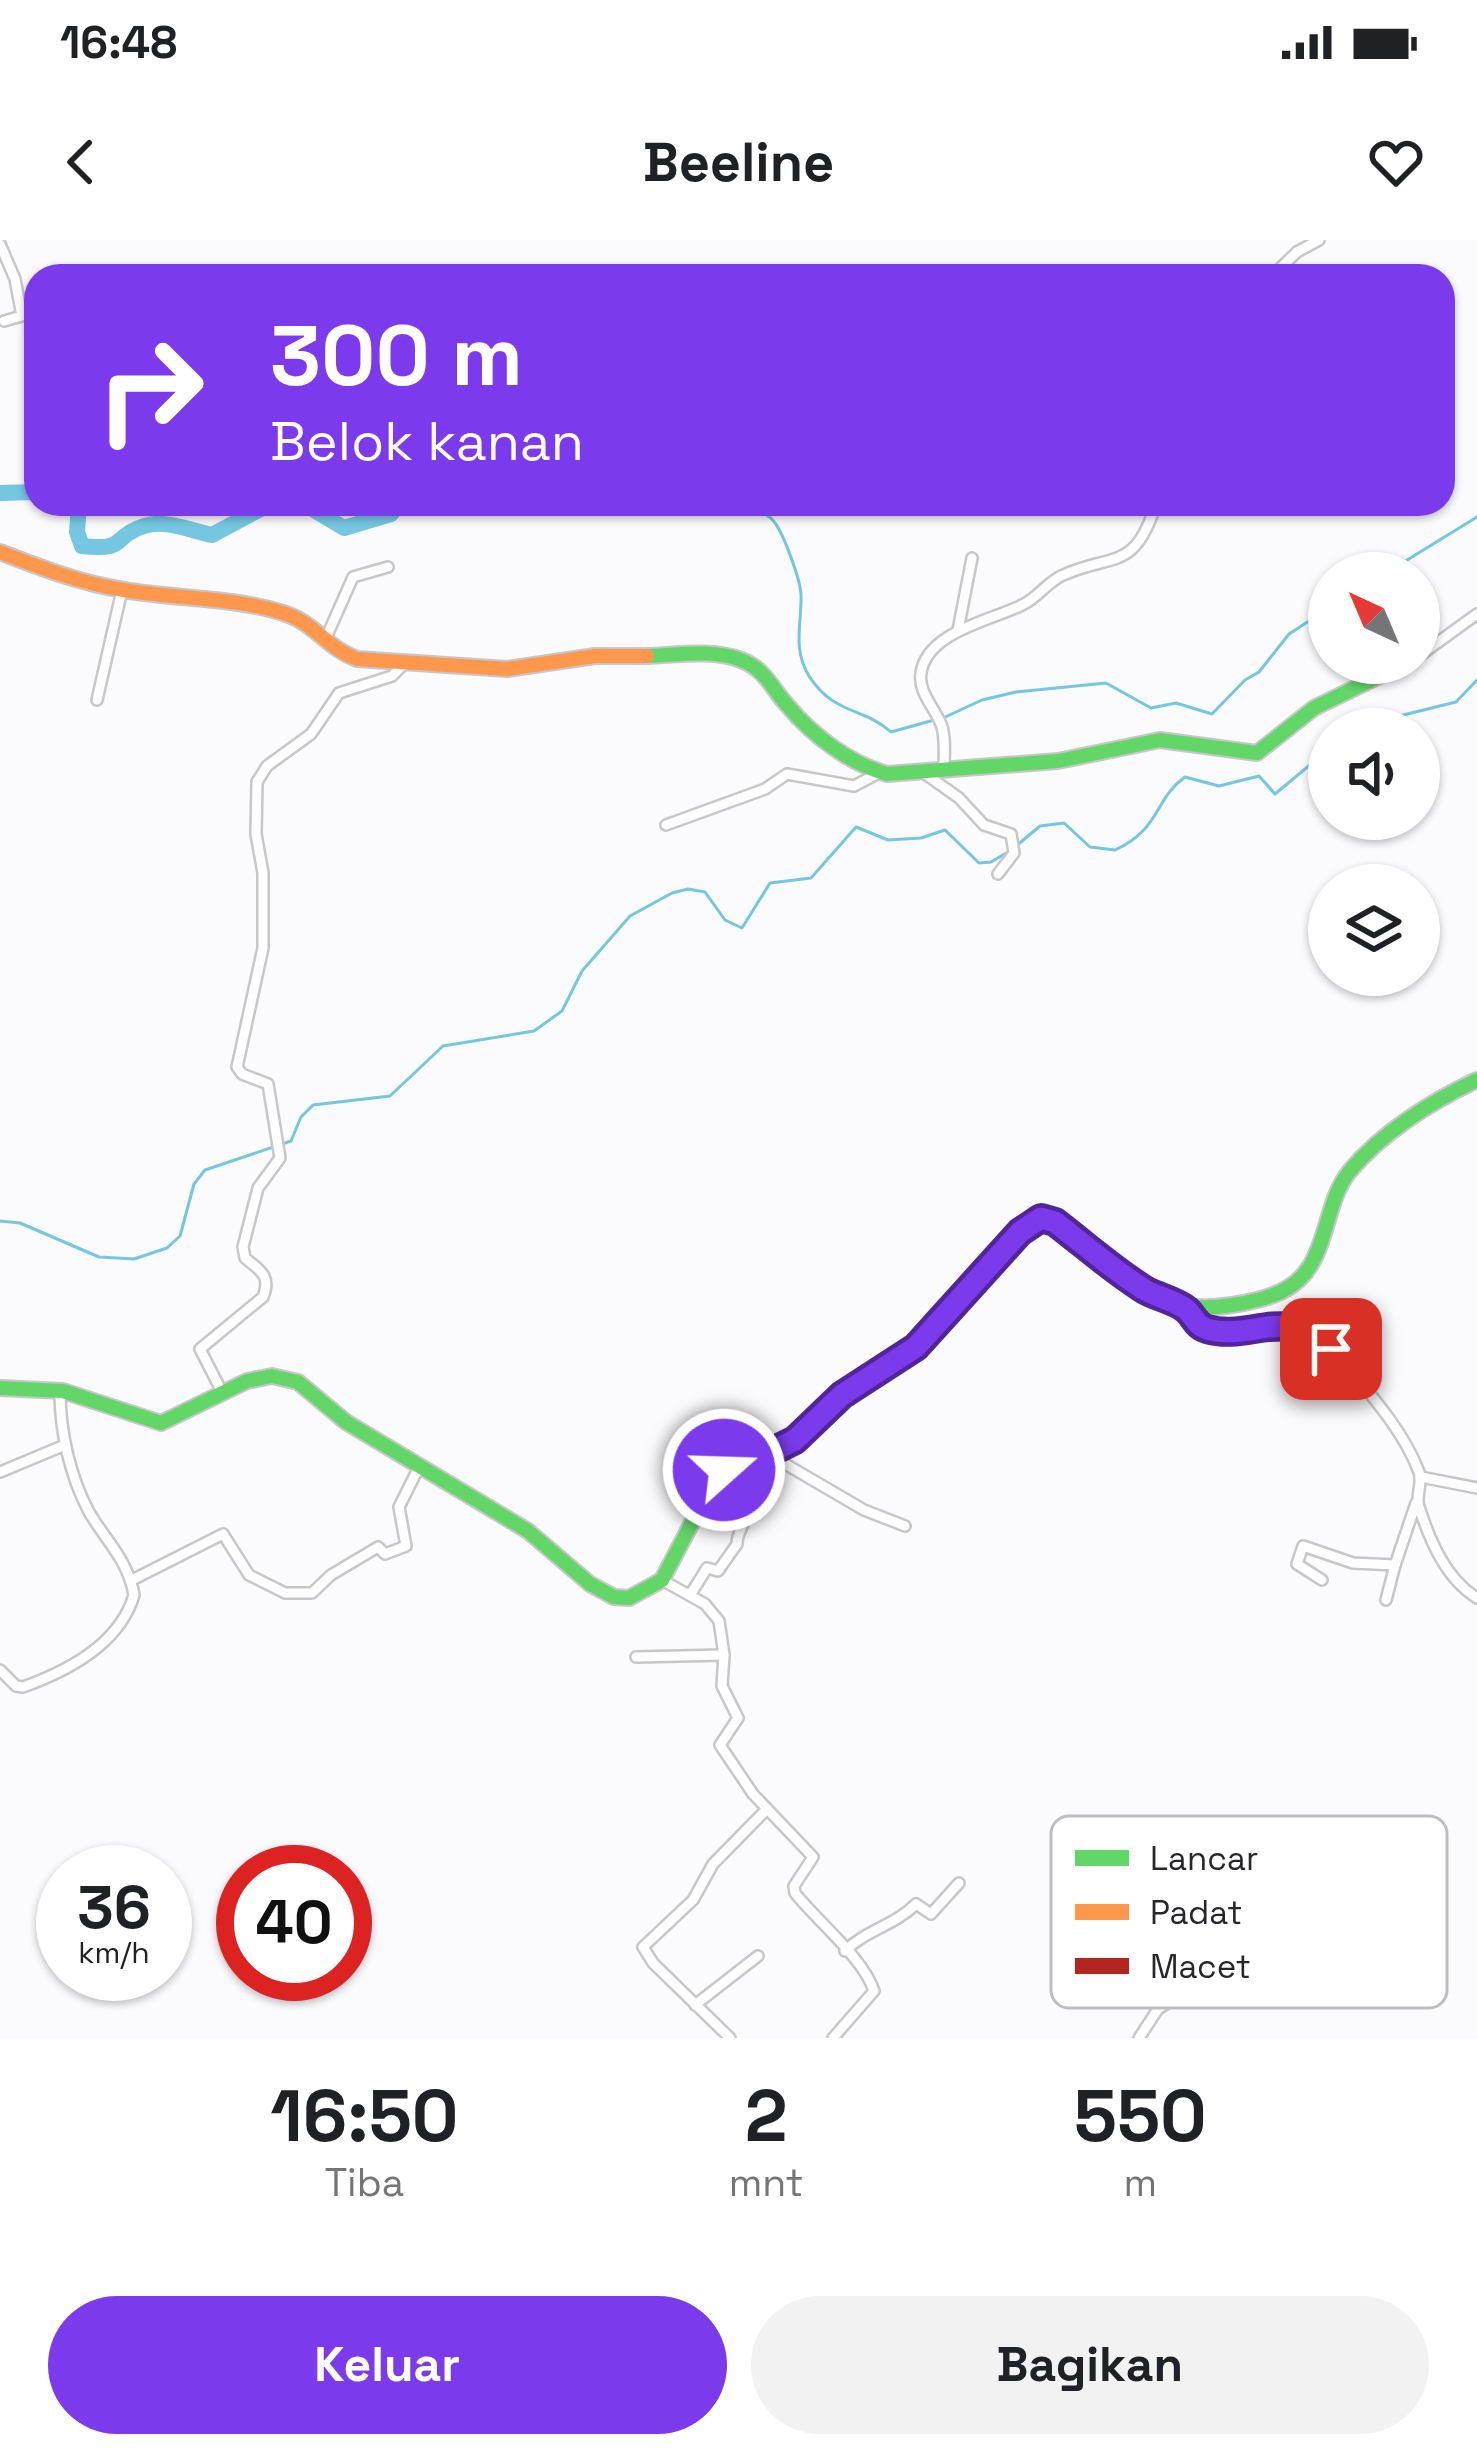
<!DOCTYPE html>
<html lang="id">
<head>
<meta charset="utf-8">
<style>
  body { margin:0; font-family:"Space Grotesk",sans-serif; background:#f2f2f2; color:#202124; height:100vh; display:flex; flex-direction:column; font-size:45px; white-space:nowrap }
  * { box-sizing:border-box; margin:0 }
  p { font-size:39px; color:#757577 }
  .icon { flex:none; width:66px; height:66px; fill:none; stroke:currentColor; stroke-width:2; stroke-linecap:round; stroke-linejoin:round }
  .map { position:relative; height:1798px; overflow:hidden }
  .panel { display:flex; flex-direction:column; background:#fff; flex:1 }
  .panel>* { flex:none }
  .banner { position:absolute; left:24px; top:24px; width:1431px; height:252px; border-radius:36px; box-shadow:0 3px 9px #0004; background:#7c3aed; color:#fff; overflow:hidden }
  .needle { width:78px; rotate:316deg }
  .tools { position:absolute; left:1308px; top:312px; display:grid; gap:24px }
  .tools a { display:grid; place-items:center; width:132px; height:132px; border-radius:50%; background:#fff; box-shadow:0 3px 9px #0004; font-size:60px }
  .speed { position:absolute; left:36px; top:1605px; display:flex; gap:24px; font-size:60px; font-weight:700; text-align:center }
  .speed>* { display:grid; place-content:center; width:156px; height:156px; border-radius:50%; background:#fff; box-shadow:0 3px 9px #0004; line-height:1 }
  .speed small { font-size:30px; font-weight:400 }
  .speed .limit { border:18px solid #d22; background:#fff; color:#111 }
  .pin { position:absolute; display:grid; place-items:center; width:102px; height:102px; color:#fff; margin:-51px; border-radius:24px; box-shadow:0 6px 18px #0006 }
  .me { position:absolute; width:132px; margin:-66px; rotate:70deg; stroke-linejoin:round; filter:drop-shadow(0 0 9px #0008) }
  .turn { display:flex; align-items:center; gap:42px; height:252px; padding:0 48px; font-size:54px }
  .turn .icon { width:156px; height:156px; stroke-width:2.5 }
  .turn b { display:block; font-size:84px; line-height:102px }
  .eta { display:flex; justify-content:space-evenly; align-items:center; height:204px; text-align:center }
  .eta b { font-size:72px; font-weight:600; line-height:84px }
  .button { display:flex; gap:24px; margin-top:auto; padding:24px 48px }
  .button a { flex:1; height:138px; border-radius:72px; background:#7c3aed; color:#fff; font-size:48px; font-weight:600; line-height:138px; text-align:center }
  .button a+a { background:#f2f2f2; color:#202124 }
  .status { display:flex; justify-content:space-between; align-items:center; height:84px; padding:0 60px; background:#fff; direction:ltr }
  .status svg { height:33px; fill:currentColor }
  header { display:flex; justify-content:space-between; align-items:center; height:156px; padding:0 48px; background:#fff; font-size:54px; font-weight:600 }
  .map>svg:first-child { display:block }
</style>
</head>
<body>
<div class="status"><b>16:48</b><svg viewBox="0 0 49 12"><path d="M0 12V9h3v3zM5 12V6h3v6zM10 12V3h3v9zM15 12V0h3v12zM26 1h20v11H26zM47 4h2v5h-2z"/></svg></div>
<header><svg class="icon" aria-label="back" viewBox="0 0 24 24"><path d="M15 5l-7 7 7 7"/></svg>Beeline<svg class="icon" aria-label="heart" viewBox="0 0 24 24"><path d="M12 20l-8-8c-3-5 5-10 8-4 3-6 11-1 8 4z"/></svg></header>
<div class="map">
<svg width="1477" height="1798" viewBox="0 0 1477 1798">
  <rect width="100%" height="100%" fill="#fbfafd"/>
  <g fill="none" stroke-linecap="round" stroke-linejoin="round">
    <g stroke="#75c6e1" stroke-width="3">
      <path d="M743,264C754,268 768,273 775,283C784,295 800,339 801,354C802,384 792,408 809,436C834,475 863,467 891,492L934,480"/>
      <polyline points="1386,333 1477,277"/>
      <polyline points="943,478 982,460 1016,452 1106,443 1151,468 1176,463 1212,474 1245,440 1259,432 1289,394 1329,368"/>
      <polyline points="1374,489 1395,477 1456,462 1477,440"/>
      <path d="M1016,606L1040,586L1064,583L1090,607L1115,610C1161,589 1154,559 1185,537L1219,546L1259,536L1275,554L1329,509"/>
      <polyline points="0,981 20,983 99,1017 134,1019 167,1008 180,996 194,944 205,930 291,901 301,877 313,865 390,856 443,806 534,791 562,771 582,731 630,676 672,653 688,649 705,652 725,680 742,688 770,643 811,638 856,587 888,600 921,598 945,590 979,623 991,622 1008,612"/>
    </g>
    <g stroke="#75c6e1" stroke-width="16">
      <polyline points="0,253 36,252"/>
      <path d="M79,264L77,292L82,306C129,311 110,297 144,286C165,279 192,291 212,295L270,264"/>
      <polyline points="304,264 344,288 391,274 399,264"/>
    </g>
    <g stroke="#c7c7ca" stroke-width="14">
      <g id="street">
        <polyline points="0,4 15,39 22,76 4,81"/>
        <polyline points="1272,36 1297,12 1319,0"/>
        <polyline points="958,390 972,318"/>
        <polyline points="326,398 353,337 388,327"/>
        <polyline points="1419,416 1477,374"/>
        <polyline points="97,460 122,350"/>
        <path d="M944,530C944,515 946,497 941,484C934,467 918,452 921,433C927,391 994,380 1024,364C1038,357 1047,343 1061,336C1113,312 1134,333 1156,264"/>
        <polyline points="924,533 959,558 984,585 1011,594 1014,613 998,634"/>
        <polyline points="666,585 765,549 787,534 854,546 879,533"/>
        <path d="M1186,1069C1209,1109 1259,1078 1296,1089C1318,1095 1332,1110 1347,1126C1373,1157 1405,1194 1419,1232C1423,1245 1415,1256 1419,1267C1430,1301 1446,1339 1477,1358"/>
        <path d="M222,1152L200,1109L263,1057C272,1035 259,1030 245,1018L243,1007L258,948L280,918L268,844L242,834L237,827L263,708V633L256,594L257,542L267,526L311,494L339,453L392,436L406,422"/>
        <polyline points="775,1218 864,1270 905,1286"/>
        <polyline points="0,1232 65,1205"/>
        <polyline points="1421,1237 1477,1248"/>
        <polyline points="132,1340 223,1294 249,1335 285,1353 312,1353 331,1335 378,1307 385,1314 406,1306 399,1267 418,1229"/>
        <path d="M662,1340L705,1364L719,1381L724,1415L722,1446L738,1478L720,1505L753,1554L813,1617L794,1646L795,1653C818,1682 864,1719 874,1751L833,1798"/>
        <polyline points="1322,1340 1297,1324 1303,1306 1353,1323 1395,1325 1416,1263"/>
        <path d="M690,1355L707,1328L718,1331L737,1304C736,1288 770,1237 780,1220"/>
        <polyline points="1386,1360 1395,1325"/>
        <polyline points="636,1417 724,1415"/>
        <path d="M0,1430L16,1446L23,1447C68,1431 120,1403 134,1355C128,1320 106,1301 89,1272C70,1236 60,1192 60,1152"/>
        <path d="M845,1711C866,1690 894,1686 916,1664L931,1674L959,1643"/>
        <polyline points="695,1765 758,1716"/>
        <polyline points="730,1798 653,1723 643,1707 693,1660 713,1624 767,1569"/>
        <polyline points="1139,1798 1158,1769 1180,1755"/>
      </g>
    </g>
    <g stroke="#c7c7ca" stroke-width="18">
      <g id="fast">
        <path d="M647,416C676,415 713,409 741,420C765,429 771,447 787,465C813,496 849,523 887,534L1058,521L1160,500L1257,513L1314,468L1406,423"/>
        <path d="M1103,1022C1157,1065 1188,1077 1257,1060C1278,1055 1298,1046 1310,1026C1328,997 1328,959 1349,932C1381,893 1432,861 1477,840"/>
        <polyline points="0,1148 63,1151 161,1183 247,1141 272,1136 298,1142 346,1182 528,1291 590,1344 614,1357 629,1358 662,1340 709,1250 729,1225 795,1200 854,1147"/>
      </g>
    </g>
    <g stroke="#c7c7ca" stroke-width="18">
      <path id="slow" d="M0,312C41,328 80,343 124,350C175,359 230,357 280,372C314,381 326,408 357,419L507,429L595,416H647"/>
    </g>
    <g stroke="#c7c7ca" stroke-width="18">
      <polyline id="jam" points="854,1147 916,1107 1020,992 1038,979 1055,982 1103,1022"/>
    </g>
    <use href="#street" stroke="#fefeff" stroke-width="9"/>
    <use href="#fast" stroke="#63d668" stroke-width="14"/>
    <use href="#slow" stroke="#ff974d" stroke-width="14"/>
    <use href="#jam" stroke="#b3261e" stroke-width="14"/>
  </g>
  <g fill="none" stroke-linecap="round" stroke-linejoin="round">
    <g stroke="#51269a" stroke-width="30">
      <path id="route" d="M724,1230L755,1212L773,1211L795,1200L842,1155L916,1107L1020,992L1041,978L1055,982C1085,1005 1113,1030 1145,1050C1157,1057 1177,1061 1187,1070C1195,1077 1195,1085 1207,1089C1251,1102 1285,1064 1331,1109"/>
    </g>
    <use href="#route" stroke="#7c3aed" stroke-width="21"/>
  </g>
  <rect x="1051" y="1576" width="396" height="192" rx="18" fill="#fff" stroke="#bebebf" stroke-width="3"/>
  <rect x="1075" y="1610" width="54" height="16" fill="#63d668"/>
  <rect x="1075" y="1664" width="54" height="16" fill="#ff974d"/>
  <rect x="1075" y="1718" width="54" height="16" fill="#b3261e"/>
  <g font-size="33" fill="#27262b">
    <text x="1150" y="1630">Lancar</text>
    <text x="1150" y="1684">Padat</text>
    <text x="1150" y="1738">Macet</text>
  </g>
</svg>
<div class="tools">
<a><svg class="needle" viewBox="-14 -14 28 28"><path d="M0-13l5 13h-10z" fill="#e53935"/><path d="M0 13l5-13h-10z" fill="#757577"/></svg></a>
<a><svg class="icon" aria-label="sound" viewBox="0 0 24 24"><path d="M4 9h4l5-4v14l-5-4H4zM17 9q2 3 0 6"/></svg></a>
<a><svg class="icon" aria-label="layers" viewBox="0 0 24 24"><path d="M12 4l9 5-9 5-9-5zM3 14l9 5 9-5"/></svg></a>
</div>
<div class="speed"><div>36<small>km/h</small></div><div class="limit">40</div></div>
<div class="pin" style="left:1331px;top:1109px;background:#d93025"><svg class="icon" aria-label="arrive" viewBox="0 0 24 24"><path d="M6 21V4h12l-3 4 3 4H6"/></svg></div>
<svg class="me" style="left:724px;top:1230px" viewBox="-20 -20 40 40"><circle r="17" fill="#7c3aed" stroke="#fff" stroke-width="3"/><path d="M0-11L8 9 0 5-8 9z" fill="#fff"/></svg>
<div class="banner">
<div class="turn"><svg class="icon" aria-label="right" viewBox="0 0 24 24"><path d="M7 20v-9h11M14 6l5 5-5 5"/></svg><div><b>300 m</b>Belok kanan</div></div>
</div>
</div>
<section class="panel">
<div class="eta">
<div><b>16:50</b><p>Tiba</p></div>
<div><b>2</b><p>mnt</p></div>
<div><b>550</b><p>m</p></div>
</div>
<div class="button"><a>Keluar</a><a>Bagikan</a></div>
</section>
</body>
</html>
